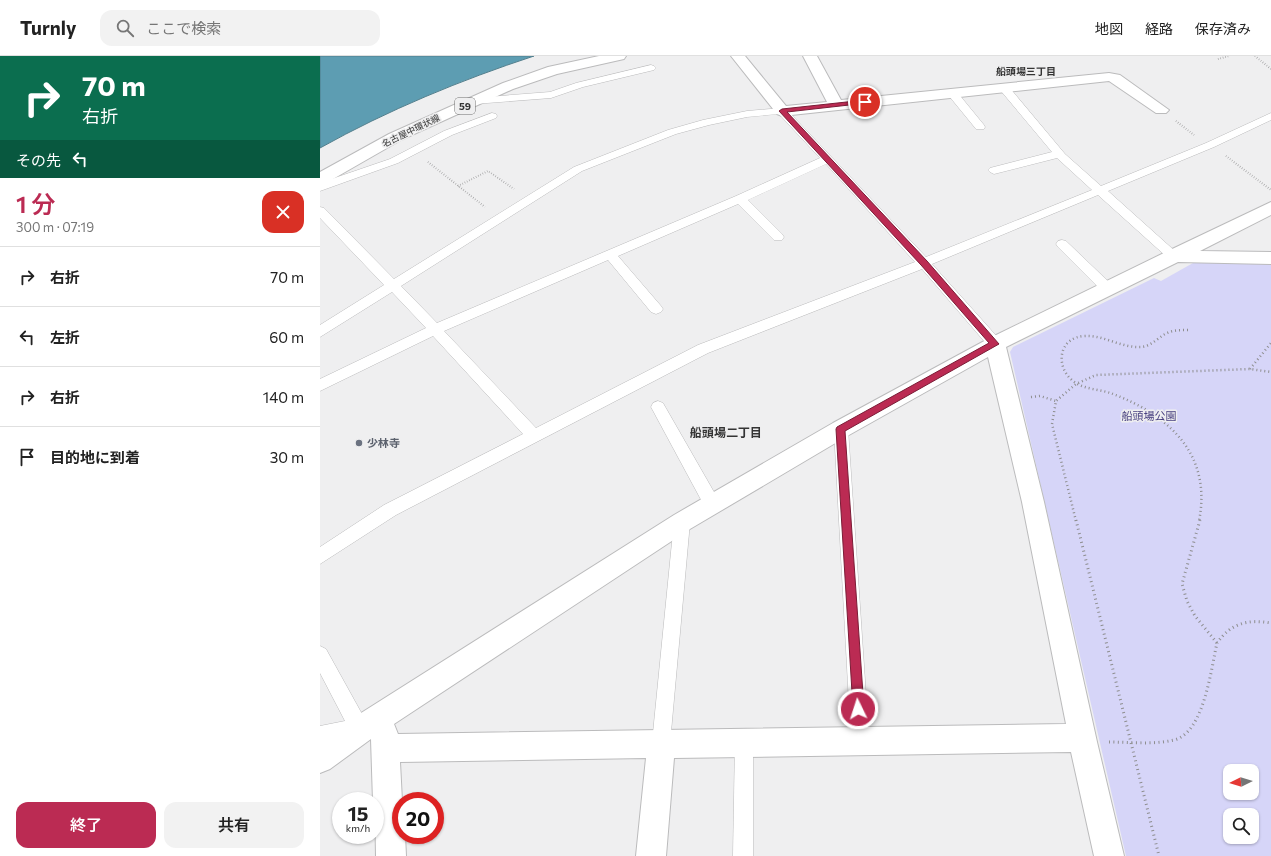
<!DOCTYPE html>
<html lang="ja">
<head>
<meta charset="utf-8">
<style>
  body { margin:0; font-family:Commissioner,"Noto Sans JP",sans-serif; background:#f2f2f2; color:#222; height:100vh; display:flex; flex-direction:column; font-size:15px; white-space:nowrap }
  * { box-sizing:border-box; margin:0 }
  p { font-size:13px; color:#767676 }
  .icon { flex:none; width:22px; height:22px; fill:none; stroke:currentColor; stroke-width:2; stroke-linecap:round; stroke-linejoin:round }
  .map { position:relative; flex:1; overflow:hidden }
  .sheet { display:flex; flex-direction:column; background:#fff; width:320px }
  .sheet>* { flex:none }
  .guide { background:#0b6e4f; color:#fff; overflow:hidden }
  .needle { width:26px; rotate:265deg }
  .controls { position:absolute; left:903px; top:708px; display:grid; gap:8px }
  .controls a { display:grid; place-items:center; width:36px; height:36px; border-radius:8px; background:#fff; box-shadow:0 1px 3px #0004; font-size:20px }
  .speed { position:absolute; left:12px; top:736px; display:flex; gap:8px; font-size:20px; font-weight:700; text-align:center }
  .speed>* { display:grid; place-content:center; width:52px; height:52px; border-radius:50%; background:#fff; box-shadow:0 1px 3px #0004; line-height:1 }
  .speed small { font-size:10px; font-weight:400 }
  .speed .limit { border:6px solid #d22; background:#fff; color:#111 }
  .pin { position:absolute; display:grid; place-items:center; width:34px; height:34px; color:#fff; margin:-17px; border:2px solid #fff; border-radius:50%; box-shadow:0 1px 4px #0007 }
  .me { position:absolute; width:44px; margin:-22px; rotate:356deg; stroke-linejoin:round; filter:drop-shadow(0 0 3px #0008) }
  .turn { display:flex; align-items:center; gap:14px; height:84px; padding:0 16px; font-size:18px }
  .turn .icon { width:52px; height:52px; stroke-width:2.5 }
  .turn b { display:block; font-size:28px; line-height:34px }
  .then { display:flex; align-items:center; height:38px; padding:0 16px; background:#0003; gap:8px; font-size:15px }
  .round { display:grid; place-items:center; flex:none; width:42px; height:42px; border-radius:12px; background:#f2f2f2 }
  .summary { display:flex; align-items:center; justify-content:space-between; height:68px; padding:0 16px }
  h1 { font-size:24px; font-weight:600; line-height:30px; color:#bb2b53 }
  .action { display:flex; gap:8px; margin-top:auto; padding:8px 16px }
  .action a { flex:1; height:46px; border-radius:12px; background:#bb2b53; color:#fff; font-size:16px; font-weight:600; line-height:46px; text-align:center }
  .action a+a { background:#f2f2f2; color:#222 }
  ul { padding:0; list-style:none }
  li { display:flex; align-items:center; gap:12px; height:60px; padding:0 16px; border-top:1px solid #e0e0e0 }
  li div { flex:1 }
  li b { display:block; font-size:15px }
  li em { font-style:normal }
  header { display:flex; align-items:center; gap:24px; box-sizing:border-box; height:56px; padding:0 20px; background:#fff; border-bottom:1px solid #e0e0e0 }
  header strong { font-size:19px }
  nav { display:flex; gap:22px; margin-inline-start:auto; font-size:14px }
  .search { width:280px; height:36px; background:#f2f2f2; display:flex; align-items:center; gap:10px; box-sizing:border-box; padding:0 14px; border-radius:12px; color:#767676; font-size:15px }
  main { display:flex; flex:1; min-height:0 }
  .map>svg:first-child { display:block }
</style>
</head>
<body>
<header>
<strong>Turnly</strong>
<div class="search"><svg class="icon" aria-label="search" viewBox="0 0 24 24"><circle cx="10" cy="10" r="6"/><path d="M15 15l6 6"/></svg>ここで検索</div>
<nav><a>地図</a><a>経路</a><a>保存済み</a></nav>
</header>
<main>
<section class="sheet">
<div class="guide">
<div class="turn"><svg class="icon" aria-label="right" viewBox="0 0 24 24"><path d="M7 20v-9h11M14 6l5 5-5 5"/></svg><div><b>70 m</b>右折</div></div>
<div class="then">その先<svg class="icon" aria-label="left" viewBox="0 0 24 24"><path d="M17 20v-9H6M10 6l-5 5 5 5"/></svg></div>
</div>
<div class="summary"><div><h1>1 分</h1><p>300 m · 07:19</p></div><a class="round" style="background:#d93025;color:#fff"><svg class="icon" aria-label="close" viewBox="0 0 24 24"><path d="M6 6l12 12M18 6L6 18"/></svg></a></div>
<ul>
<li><svg class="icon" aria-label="right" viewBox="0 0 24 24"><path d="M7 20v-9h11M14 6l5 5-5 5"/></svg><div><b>右折</b></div><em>70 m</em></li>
<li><svg class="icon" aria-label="left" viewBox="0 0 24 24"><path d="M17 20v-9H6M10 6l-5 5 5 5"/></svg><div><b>左折</b></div><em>60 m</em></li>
<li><svg class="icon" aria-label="right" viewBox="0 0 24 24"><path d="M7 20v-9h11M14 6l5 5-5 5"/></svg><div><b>右折</b></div><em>140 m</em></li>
<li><svg class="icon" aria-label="arrive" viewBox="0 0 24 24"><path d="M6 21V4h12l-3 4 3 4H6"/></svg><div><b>目的地に到着</b></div><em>30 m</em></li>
</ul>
<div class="action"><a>終了</a><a>共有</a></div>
</section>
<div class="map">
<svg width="951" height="800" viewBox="0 0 951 800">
  <rect width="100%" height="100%" fill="#efeff0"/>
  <path fill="#d6d5f8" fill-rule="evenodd" d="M873,207H951V800H806L690,296L693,291L834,222L841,225ZM910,715H932V737H910ZM910,759H932V781H910Z"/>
  <path fill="#5d9db2" stroke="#517e8c" d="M0,0H214C141,24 68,54 0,92Z"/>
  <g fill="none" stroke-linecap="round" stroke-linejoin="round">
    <g stroke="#bbbbbc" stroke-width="1">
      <g id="service">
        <polygon points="331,9 334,10 336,12 334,14 263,31 231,42 154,48 149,45 154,42 230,36 256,27"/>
        <path d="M685,30L689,31L745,98L781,130L886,87L951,57V64L894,91L788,135L856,196L858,199L856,202H848L778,139L612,208L680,284L682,288L680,292L675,293L670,292L602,213L388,297L76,459L0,508V491L64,449L203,378L113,280L0,335V323L106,272L72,236L0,281V269L64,229L0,162V151L4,152L74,223L254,111L348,74L383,64L427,55L462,52L466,53L606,201L772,134L737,102L674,118L670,116L668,114L670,112L732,96L681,35L680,33L681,31ZM459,58L500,102L416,140L117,267L81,230L262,115L356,78L389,69L427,61ZM506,108L595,206L378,289L216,372L124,275L288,204L331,256L336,258L341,256L343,253L341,250L298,200L418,148L454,184H462L464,181L462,178L428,144Z"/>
        <polygon points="633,35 637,36 664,69 665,71 664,73 656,73 629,40 628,38 629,36"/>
        <polygon points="172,57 176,58 177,60 176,62 132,79 78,107 0,135 0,127 70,103 124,75"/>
        <polygon points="742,184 746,185 792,229 793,232 792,235 782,235 738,191 736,188 738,185"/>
        <polygon points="338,345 343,347 398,443 400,448 398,453 392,455 386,453 331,351 333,347"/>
        <polygon points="521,367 526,369 528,373 549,684 547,691 540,693 533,691 531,684 514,373 516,369"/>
        <polygon points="362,459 368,461 370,466 350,687 348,694 341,696 334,694 332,687 354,466 356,461"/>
        <polygon points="0,590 6,593 47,667 49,674 47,681 40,683 35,681 0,688 0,670 25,665 0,617"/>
        <polygon points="424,677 431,679 433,686 433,800 413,800 415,686 417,679"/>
      </g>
    </g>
    <g stroke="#bbbbbc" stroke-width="2">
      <g id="minor">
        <polygon points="411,0 425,0 466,50 507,46 483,0 497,0 521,44 789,17 800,19 849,54 846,57 836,57 789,25 462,60 457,58"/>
        <path d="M951,146V159L880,195L951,196V208L858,206L686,291L724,446L777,686L804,800H774L751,696L354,702L346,800H316L326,702L80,706L82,745L81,779H85L86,800H56L55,745H53L51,683L10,713L0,717V686L30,664L354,459L513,367L668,283L848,195ZM668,301L702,446L746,668L78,678L74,668L370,473L529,379Z"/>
      </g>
    </g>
    <g stroke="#bbbbbc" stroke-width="2">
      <polygon id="primary" points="279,0 306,0 304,3 237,18 193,33 81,84 6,127 0,128 0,116 69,78 183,27 228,11"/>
    </g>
    <g stroke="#8e8e8f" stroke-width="2" stroke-dasharray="0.5 2" stroke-linecap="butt">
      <polyline points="935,0 951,13"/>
      <polyline points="898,3 909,0"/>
      <polyline points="856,65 874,79"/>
      <polyline points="906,100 951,134"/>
      <polyline points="108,106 165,151"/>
      <polyline points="138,130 168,115 194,133"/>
    </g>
    <g stroke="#8e8e8f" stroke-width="2.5" stroke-dasharray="1 3" stroke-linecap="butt">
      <path d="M868,274C861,274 854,274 847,277C837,282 830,292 818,291C800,291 783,279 765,280C738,281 735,311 753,325C764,334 781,333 793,338C851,360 892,400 879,465"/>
      <polyline points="930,313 951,287"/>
      <polyline points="711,341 720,340 736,345"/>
      <polyline points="756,465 732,368 736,345 756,328 776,319 930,313 951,316"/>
    </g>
    <g stroke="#8e8e8f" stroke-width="3" stroke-dasharray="1 3.5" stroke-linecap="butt">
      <polyline points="756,464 839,800"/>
      <polyline points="880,464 862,528 867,545 875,560 897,587"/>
      <path d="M789,686C810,686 833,689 854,684C884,677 891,613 897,587C911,567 928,563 951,567"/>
    </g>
    <use href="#service" fill="#fff" fill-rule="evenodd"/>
    <use href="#minor" fill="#fff" fill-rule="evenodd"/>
    <use href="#primary" fill="#fff" fill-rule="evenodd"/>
  </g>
  <polygon fill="#bb2b53" stroke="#7a1c36" points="545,44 547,45 547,47 467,56 607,205 679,288 525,375 544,653 542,657 538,659 534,657 533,653 516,373 517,371 669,287 601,209 459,55 462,53"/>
  <circle fill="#6b7280" stroke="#efeff0" stroke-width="1.5" cx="39" cy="387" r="4"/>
  <g text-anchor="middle" stroke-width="3" stroke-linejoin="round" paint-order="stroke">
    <g font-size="9" fill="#343434" stroke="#efeff0">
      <text transform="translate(91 75) rotate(-26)" y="3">名古屋中環状線</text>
    </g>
    <g font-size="10" font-weight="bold" fill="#343434" stroke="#efeff0">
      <text x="706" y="19">船頭場三丁目</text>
    </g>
    <rect fill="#efeff0" stroke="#6c6c6c" stroke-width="1" x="135" y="42" width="20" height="16" rx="3"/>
    <g font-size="10" font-weight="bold" fill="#343434">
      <text x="145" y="54">59</text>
    </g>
    <g font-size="11" fill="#494180" stroke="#efeff0">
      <text x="829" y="364">船頭場公園</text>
    </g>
    <g font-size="11" font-weight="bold" fill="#5b616d" stroke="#efeff0" text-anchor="start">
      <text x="47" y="391">少林寺</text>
    </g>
    <g font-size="12" font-weight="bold" fill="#343434" stroke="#efeff0">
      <text x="406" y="381">船頭場二丁目</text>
    </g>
  </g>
</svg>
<div class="controls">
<a><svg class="needle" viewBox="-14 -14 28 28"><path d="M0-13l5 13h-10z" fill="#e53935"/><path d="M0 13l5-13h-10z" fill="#767676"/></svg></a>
<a><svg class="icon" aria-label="search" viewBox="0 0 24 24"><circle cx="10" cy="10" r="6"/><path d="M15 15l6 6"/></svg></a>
</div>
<div class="speed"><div>15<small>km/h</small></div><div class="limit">20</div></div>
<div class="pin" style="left:545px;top:46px;background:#d93025"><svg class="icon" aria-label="arrive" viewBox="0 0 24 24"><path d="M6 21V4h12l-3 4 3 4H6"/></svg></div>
<svg class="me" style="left:538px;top:653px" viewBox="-20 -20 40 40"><circle r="17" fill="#bb2b53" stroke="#fff" stroke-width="3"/><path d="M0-11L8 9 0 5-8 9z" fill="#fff"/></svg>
</div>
</main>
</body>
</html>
